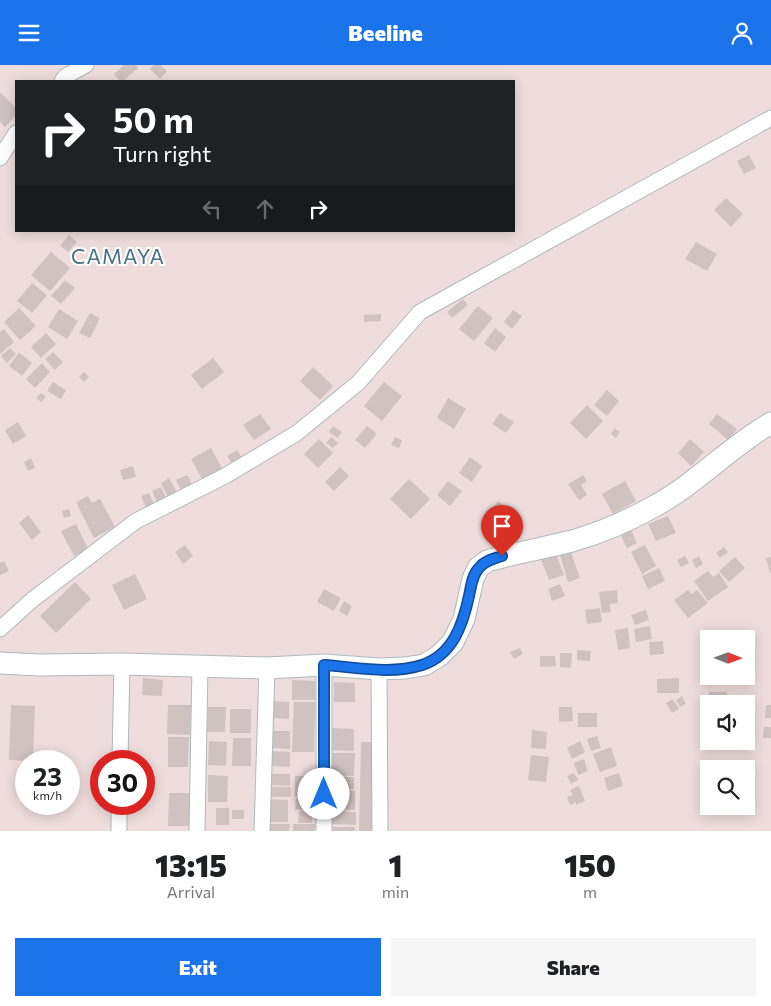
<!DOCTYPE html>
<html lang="en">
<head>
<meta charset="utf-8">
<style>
  body { margin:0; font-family:Commissioner,sans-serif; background:#f6f6f6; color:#202124; height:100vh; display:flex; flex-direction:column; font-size:19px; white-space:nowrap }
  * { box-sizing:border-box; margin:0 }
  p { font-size:16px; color:#757577 }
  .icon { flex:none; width:28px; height:28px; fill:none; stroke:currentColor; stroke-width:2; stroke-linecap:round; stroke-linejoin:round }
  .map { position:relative; height:766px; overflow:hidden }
  .details { display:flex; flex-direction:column; background:#fff; flex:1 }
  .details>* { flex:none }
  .guide { position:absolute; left:15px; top:15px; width:500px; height:152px; border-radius:0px; box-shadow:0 2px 12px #0003; background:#202124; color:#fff; overflow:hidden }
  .needle { width:32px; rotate:91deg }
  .fabs { position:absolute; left:700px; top:565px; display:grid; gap:10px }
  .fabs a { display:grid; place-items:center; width:55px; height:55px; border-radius:0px; background:#fff; box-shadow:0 2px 12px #0003; font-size:25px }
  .speed { position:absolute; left:15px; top:685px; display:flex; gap:10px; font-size:25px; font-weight:700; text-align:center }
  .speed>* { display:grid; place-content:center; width:65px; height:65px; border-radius:50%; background:#fff; box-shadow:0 2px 12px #0003; line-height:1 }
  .speed small { font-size:12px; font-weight:400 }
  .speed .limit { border:8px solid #d22; background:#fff; color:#111 }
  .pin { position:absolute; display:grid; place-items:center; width:42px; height:42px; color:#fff; margin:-51px -21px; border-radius:50% 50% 50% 0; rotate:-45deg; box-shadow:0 0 5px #0007 }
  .pin .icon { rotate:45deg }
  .me { position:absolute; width:55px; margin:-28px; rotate:0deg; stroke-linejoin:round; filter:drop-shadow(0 0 4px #0008) }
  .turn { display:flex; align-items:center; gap:18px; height:105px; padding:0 15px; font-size:22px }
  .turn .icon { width:65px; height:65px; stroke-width:2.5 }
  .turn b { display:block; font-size:35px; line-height:42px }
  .lanes { display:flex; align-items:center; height:48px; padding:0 15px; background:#0003; justify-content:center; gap:25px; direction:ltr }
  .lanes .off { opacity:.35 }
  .eta { display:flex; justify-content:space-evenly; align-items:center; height:85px; text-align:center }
  .eta b { font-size:30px; font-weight:800; line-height:35px }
  .primary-button { display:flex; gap:10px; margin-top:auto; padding:10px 15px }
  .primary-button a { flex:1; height:58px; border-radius:0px; background:#1a73e8; color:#fff; font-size:20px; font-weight:800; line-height:58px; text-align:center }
  .primary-button a+a { background:#f6f6f6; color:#202124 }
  header { display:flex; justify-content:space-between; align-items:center; height:65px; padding:0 15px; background:#1a73e8; color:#fff; font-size:22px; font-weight:800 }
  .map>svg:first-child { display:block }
</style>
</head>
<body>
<header><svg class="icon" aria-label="menu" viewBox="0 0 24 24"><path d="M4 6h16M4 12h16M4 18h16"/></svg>Beeline<svg class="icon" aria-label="person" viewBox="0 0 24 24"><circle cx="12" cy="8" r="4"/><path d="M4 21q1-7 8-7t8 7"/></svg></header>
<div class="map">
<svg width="771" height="766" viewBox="0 0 771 766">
  <rect width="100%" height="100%" fill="#efdddd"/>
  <g fill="#d0c2c1">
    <polygon points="124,0 136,0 138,3 123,16 120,16 114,9"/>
    <polygon points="154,0 161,0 167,6 160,14 150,4"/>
    <polygon points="0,27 16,43 16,50 5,62 0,57"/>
    <polygon points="749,90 756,103 744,109 737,96"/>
    <polygon points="726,133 743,149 731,162 714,145"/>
    <polygon points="69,170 77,177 68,187 60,181"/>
    <polygon points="696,177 717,189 707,206 685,194"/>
    <polygon points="51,187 70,203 50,226 31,210"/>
    <polygon points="65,215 75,223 61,239 51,231"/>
    <polygon points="32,218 47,230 32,248 17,236"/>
    <polygon points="463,234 468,240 452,253 447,247"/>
    <polygon points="478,241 493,253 474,276 459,264"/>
    <polygon points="19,243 36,261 20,275 4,257"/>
    <polygon points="59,244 78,256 67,274 48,262"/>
    <polygon points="513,245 522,251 512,264 504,257"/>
    <polygon points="90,248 100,253 90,273 79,268"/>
    <polygon points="381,249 381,256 364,257 364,250"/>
    <polygon points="495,263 506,272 495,287 484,278"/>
    <polygon points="4,264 14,277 0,289 0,267"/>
    <polygon points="46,268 56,279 41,293 31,282"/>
    <polygon points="10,283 16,289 7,298 1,291"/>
    <polygon points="19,287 32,298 22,311 9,301"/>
    <polygon points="53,287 63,297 55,305 45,294"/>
    <polygon points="213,293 224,307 202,324 191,310"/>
    <polygon points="42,298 50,307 35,323 26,314"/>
    <polygon points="313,302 333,321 320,335 300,316"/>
    <polygon points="84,307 89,312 84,317 79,312"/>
    <polygon points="53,317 66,325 61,334 47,326"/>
    <polygon points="384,317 402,331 382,356 364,341"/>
    <polygon points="607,325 619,336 607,351 594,340"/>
    <polygon points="41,328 46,332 41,337 36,333"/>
    <polygon points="448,333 466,344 454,364 437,353"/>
    <polygon points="587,340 603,356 586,374 570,358"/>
    <polygon points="500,348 514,357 506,368 492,359"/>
    <polygon points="260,349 271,364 254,375 243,360"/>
    <polygon points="717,349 737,364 728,375 709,359"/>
    <polygon points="18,357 26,371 13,379 5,365"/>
    <polygon points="333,361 342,367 338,373 329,367"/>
    <polygon points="367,361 377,369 365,383 355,375"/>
    <polygon points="614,363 620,367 616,373 611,369"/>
    <polygon points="331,372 338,378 333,383 326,378"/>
    <polygon points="395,372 402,375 399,383 391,380"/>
    <polygon points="319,374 333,388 318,403 304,389"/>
    <polygon points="690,374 704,387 691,401 678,388"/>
    <polygon points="211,383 222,403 202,414 191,394"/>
    <polygon points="237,385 244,396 234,402 227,391"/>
    <polygon points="470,392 482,401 472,417 459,408"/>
    <polygon points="31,393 35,403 28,406 24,397"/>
    <polygon points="133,401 136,412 123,415 120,405"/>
    <polygon points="340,402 349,411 334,426 325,417"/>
    <polygon points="187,410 192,419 181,425 176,415"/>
    <polygon points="583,410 587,416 581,420 587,430 579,435 568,419"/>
    <polygon points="169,413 178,429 169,434 161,418"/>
    <polygon points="409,414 430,434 411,454 390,434"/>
    <polygon points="448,416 462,426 450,441 437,430"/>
    <polygon points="625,416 636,436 613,449 602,429"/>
    <polygon points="161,422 167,435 158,439 152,426"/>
    <polygon points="149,428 155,441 147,445 141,431"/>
    <polygon points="88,431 92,438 100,434 115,462 94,473 76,437"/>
    <polygon points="498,436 509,445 501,455 490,447"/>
    <polygon points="69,444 71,451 64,453 62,446"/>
    <polygon points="28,450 41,467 32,475 19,458"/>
    <polygon points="668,451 676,468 656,476 648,459"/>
    <polygon points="76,459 88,484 74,491 61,466"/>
    <polygon points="631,465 637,478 627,483 621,471"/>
    <polygon points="185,480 193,491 183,499 175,487"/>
    <polygon points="645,480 656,501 642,509 631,487"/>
    <polygon points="724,482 728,487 720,493 716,488"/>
    <polygon points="571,487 580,513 568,517 560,490"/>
    <polygon points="556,489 564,510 549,515 541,495"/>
    <polygon points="685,491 689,498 681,502 677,495"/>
    <polygon points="699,491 703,499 696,503 692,495"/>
    <polygon points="735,492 745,503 729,517 719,506"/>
    <polygon points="771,492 771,508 770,508 766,493"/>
    <polygon points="4,496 9,506 0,510 0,498"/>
    <polygon points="659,503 665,516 648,524 642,511"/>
    <polygon points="708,506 713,512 719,508 728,522 708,536 694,516"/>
    <polygon points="135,509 147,534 124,545 112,520"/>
    <polygon points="75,517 91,534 56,568 40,551"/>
    <polygon points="560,519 565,531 552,536 548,524"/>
    <polygon points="324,524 341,533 334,546 317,537"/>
    <polygon points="617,525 618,538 610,539 611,547 602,548 599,527"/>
    <polygon points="688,525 692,529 697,525 708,538 688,553 674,535"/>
    <polygon points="344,536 352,541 347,551 339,546"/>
    <polygon points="600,543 602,557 587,559 585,545"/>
    <polygon points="646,545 649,555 635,560 631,550"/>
    <polygon points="650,561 652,574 636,577 634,564"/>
    <polygon points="628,563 630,583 618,585 615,565"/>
    <polygon points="663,576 664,589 650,590 649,577"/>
    <polygon points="520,583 523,589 514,594 510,587"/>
    <polygon points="577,585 591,586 590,596 577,595"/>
    <polygon points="560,588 572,588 571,603 560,602"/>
    <polygon points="540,591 555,591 556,601 540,602"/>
    <polygon points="143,613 163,615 162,631 142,630"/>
    <polygon points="679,613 679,628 657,628 657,614"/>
    <polygon points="292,615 315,616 315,635 292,635"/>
    <polygon points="334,617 355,618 355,637 334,637"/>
    <rect x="709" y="627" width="18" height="12"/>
    <polygon points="682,631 686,639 680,642 676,635"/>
    <polygon points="673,634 679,644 672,648 666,638"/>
    <polygon points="273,636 289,637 289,654 273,653"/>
    <polygon points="294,637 315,637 314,687 292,687"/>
    <polygon points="11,640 35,641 33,696 9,695"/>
    <polygon points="168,640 191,640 190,670 167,669"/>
    <polygon points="766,640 771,640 771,653 765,653"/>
    <polygon points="208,642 226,642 225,667 207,667"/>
    <polygon points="559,642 572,642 573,656 559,657"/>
    <rect x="230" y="644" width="21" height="24"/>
    <rect x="578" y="648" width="19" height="14"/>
    <polygon points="764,662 771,662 771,673 763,673"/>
    <polygon points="332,663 354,664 354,686 331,685"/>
    <polygon points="532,665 547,667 546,684 531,683"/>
    <polygon points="273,666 290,666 290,684 272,683"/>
    <polygon points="597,671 601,683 591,686 587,674"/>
    <polygon points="168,672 189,672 188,702 168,702"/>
    <polygon points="233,673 251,673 251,701 232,701"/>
    <polygon points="209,676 227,677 226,701 208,700"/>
    <polygon points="580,676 585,687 572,694 567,683"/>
    <polygon points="361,677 379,677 377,766 359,766"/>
    <polygon points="611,682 617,701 600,707 593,689"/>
    <polygon points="272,686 290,687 290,702 272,701"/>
    <polygon points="331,688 355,688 354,711 331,710"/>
    <polygon points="531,690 549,692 546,717 528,715"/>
    <polygon points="584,694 588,706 578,710 574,698"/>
    <polygon points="574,708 578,715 571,719 567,711"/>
    <polygon points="619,708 623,721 608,726 604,713"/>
    <polygon points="269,709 290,709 290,721 269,720"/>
    <polygon points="208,710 228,711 227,737 208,737"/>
    <polygon points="295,711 317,711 316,731 295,731"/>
    <polygon points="336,712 354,712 354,724 336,723"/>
    <polygon points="579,721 585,736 576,740 576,737 570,740 567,732 573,730 570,725"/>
    <rect x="267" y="722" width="24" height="10"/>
    <polygon points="330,725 355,726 355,745 330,744"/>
    <polygon points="169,728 191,728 190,761 168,761"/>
    <polygon points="296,733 318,733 318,745 295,745"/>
    <polygon points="267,734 288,735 288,757 267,757"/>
    <rect x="216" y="743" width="13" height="17"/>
    <rect x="232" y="745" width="12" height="9"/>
    <polygon points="299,746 312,747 312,758 298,758"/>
    <polygon points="331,746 356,747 356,760 331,759"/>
    <polygon points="269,759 290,759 289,766 269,766"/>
    <rect x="293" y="759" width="22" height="7"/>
    <rect x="331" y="762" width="24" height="4"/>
  </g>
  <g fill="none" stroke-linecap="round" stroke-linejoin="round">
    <g stroke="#adb9bd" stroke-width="17">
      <g id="street">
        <polyline points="62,16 66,11 86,0"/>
        <polyline points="0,93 16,68"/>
        <polyline points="0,564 32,535 136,456 225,411 297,368 358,318 420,247 771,53"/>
        <polyline points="324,600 324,766"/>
        <polyline points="379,604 380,766"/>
        <polyline points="120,696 122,599"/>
        <polyline points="119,766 119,739"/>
        <polyline points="197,766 200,601"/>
        <polyline points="262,766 267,603"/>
      </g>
    </g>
    <g stroke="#adb9bd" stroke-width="23">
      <path id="secondary" d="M0,598L39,600L122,599L267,603L324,600L379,604L405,603L424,600L439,591L453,577L464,554L473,514L478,503L487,496C515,488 544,483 572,476C600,468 628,456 653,442C696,419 729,382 771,358"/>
    </g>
    <use href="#street" stroke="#fff" stroke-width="15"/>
    <use href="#secondary" stroke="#fff" stroke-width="21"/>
  </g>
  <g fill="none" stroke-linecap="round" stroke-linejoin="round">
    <g stroke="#114b97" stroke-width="12">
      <path id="route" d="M324,729V600C355,602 391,610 422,600C453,590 463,559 469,531C471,522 472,510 479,503C485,495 494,494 502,491"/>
    </g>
    <use href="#route" stroke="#1a73e8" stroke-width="9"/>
  </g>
  <g text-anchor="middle" stroke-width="4" stroke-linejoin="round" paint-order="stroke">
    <g font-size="21" letter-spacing="1" fill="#477282" stroke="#fff">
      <text x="118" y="199">CAMAYA</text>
    </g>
  </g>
</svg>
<div class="fabs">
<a><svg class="needle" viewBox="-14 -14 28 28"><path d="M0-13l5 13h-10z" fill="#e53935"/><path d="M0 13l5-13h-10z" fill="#757577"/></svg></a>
<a><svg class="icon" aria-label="sound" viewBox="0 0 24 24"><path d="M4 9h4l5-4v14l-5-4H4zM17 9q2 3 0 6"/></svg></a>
<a><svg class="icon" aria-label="search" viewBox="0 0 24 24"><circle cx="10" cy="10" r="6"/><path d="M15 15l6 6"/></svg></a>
</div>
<div class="speed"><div>23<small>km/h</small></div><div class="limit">30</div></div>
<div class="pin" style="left:502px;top:491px;background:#d93025"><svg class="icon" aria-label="arrive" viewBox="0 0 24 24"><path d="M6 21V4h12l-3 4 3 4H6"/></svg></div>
<svg class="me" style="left:324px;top:729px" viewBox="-20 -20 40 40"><circle r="19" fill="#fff"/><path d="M0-13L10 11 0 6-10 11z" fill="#1a73e8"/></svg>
<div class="guide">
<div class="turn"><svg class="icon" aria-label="right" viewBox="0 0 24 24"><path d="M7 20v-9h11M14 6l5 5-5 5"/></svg><div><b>50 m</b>Turn right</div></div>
<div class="lanes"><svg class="icon off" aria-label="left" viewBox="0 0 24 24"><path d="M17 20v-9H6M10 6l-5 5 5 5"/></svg><svg class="icon off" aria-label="ahead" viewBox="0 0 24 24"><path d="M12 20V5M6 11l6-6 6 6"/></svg><svg class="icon" aria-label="right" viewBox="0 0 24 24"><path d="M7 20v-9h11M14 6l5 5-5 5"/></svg></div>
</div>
</div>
<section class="details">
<div class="eta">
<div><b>13:15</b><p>Arrival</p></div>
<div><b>1</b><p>min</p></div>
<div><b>150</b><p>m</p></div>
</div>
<div class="primary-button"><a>Exit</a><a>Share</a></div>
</section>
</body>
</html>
